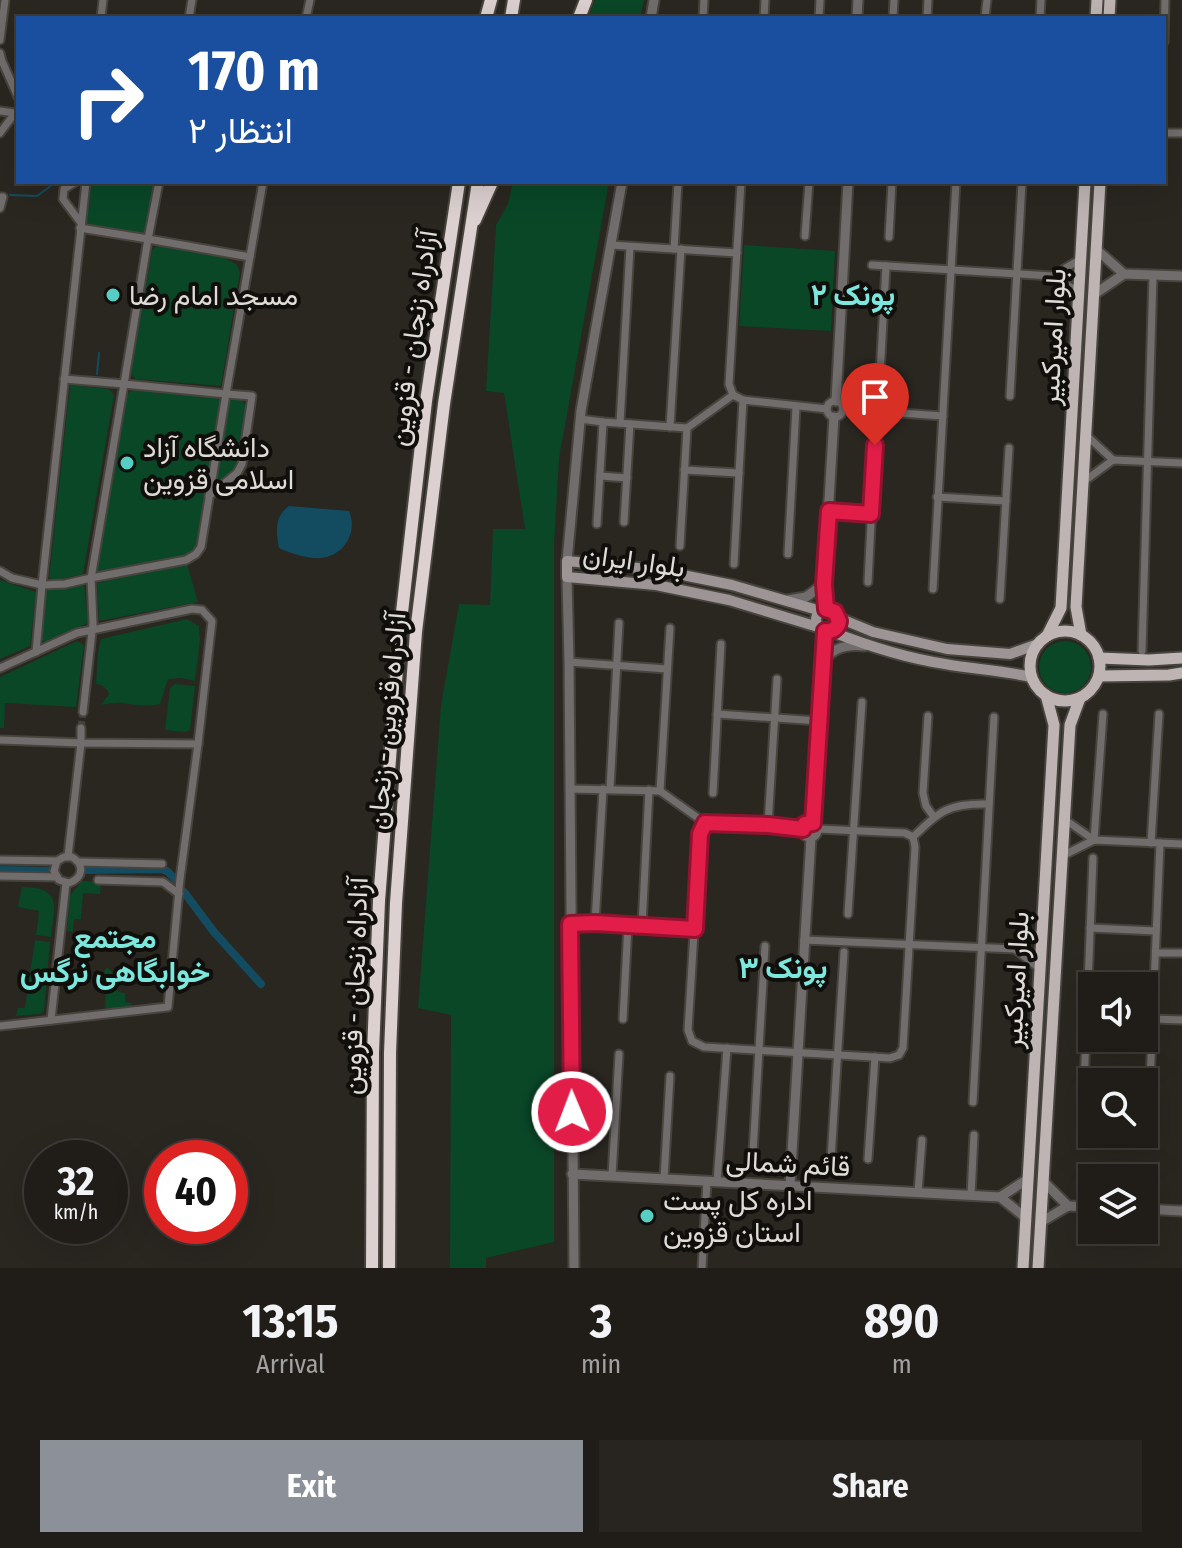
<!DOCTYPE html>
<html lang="en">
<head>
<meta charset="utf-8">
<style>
  body { margin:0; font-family:"Fira Sans Condensed",Vazirmatn,sans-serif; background:#282521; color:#f1f3f6; height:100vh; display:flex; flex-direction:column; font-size:30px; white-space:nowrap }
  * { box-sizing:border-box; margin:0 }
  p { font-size:26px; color:#a2a1a2 }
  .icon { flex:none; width:44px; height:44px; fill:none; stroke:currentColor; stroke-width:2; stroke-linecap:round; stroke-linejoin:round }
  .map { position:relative; height:1268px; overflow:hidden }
  .sheet { display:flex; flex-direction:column; background:#201c18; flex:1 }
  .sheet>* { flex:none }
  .guide { position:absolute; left:16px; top:16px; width:1150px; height:168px; border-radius:0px; box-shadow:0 8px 32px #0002,0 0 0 2px #3d3a37; background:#1a4fa0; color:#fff; overflow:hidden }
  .tools { position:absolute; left:1078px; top:972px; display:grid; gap:16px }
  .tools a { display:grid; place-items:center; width:80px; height:80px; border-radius:0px; background:#201c18; box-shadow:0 8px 32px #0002,0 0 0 2px #3d3a37; font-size:40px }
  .speed { position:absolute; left:24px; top:1140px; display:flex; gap:16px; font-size:40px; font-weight:700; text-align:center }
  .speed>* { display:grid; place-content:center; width:104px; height:104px; border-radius:50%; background:#201c18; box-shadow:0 8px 32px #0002,0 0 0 2px #3d3a37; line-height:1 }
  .speed small { font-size:20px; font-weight:400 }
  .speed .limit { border:12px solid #d22; background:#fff; color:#111 }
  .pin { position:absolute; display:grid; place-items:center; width:68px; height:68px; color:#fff; margin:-82px -34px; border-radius:50% 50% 50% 0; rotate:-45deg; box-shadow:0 0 8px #0007 }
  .pin .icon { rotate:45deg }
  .me { position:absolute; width:88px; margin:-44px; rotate:359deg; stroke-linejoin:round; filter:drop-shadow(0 0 6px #0008) }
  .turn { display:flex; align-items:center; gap:28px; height:168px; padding:0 40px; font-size:36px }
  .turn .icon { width:104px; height:104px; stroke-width:2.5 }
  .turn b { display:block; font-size:56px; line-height:68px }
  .eta { display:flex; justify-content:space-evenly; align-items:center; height:136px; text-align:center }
  .eta b { font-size:48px; font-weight:700; line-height:56px }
  .cta { display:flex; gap:16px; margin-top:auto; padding:16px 40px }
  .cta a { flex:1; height:92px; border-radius:0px; background:#8c9099; color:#fff; font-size:32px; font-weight:700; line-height:92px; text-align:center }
  .cta a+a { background:#282521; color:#f1f3f6 }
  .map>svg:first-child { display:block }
</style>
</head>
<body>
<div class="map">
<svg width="1182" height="1268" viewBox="0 0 1182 1268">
  <rect width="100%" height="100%" fill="#2a2620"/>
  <g fill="#094727">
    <polygon points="595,0 644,0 640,18 588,18"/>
    <polygon points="90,182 154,182 146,234 86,224"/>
    <polygon points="513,182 609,182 559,458 554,545 554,1242 486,1258 486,1268 450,1268 451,1015 418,1008 441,705 459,604 490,605 493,529 525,529 504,393 486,391 496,225 508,204"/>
    <polygon points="161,245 221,256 236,264 240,272 221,386 136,379 132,375 131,369 152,251 155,247"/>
    <polygon points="744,245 835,251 831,331 739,326"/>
    <polygon points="70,385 109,389 114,395 83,574 57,580 49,578"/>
    <polygon points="138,389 214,397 220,400 220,405 197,545 193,552 187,555 102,572 97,570 96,564 126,397 130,391"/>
    <polygon points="234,399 242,400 247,408 238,463 234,471 216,485 228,405 230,401"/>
    <polygon points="187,564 198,602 99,621 97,583"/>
    <polygon points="0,580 36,592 30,646 0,659"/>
    <polygon points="84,585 88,623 45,642 42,640 45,589 64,589"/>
    <path d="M187,619L199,626L200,640L195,681L182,678L168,679L160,704C148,707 136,705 123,703C116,702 108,704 101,705L109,694C107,688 103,685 96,684L98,652L101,639Z"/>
    <polygon points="77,641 84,645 76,707 5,703 4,728 0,728 0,677"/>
    <circle cx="1065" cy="667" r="26"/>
    <polygon points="175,684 195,686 190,730 185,732 165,730 170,688"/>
    <polygon points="82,881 101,882 100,894 83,893 81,919 74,919 73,932 67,931 70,895"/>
    <path d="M22,887C62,887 55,906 51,937L36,935L39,911L18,907Z"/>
    <polygon points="35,940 50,942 44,1011 40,1014 16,1016 18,1008 25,1008"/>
    <polygon points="107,967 113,973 119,969 118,992 125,993 125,1002 132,1003 131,1007 105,1010 106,976 104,971"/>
  </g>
  <path fill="#134c60" d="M289,506L349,511C358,531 345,555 322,558C308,559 292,554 279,548C276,532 274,517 289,506Z"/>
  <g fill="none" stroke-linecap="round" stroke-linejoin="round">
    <g stroke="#134c60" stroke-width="2">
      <polyline points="10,195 37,196 56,182"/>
      <polyline points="97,374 99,353"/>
    </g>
    <g stroke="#134c60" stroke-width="8">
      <polyline points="0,870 50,871"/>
      <polyline points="85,870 161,869 167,871 175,879"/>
      <polyline points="184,892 214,932 261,984"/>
    </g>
    <polyline stroke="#45413c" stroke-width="7" stroke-dasharray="7 3.5" stroke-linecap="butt" points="81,728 83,712"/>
    <g stroke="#47433d" stroke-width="11">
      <g id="minor">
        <polyline points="101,18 103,0"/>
        <polyline points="189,18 192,0"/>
        <polyline points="306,18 310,0"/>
        <polyline points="703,18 704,0"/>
        <polyline points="764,18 765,0"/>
        <polyline points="819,18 820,0"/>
        <polyline points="893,18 894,0"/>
        <polyline points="927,18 928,0"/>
        <polyline points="985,18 987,0"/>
        <polyline points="1040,18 1041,0"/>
        <polyline points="0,40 5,0"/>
        <polyline points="1164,42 1165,0"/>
        <polyline points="0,53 2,61 18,97"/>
        <polyline points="0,111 15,113 0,133"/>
        <polyline points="1164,133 1182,133"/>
        <polyline points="75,182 64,189 63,199 81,223"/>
        <polyline points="159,182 148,239 250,257"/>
        <polyline points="741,182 729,384 733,395 743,400 827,409"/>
        <polyline points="0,197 3,197 0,208"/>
        <polyline points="80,228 148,239 124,384 226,394 263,182"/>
        <polyline points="805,236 809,182"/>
        <polyline points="889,237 892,182"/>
        <polyline points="611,245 737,253"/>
        <polyline points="674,249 678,182"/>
        <polyline points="872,265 1052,276 1079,292"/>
        <polyline points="1052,276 1081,259"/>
        <polyline points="1010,396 1022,182"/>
        <circle cx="835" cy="409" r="8"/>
        <polyline points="843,409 943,416"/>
        <polyline points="878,411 886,266"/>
        <polyline points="580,419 603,422 687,428 733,395"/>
        <polyline points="620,423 630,247"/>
        <polyline points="670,427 681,249"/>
        <polyline points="1086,435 1113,460"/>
        <polyline points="1113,460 1182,463"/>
        <polyline points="684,470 739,473"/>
        <polyline points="600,476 627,478"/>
        <polyline points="1083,482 1113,460"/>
        <polyline points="937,497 1006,501"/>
        <polyline points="829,511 871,514"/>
        <polyline points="624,522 630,424"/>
        <polyline points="597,524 603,422"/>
        <polyline points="680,546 687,428"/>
        <polyline points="788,554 796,407"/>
        <polyline points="734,564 743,400"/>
        <polyline points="0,571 12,578 42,585 86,182"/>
        <polyline points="868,582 875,445"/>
        <polyline points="933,589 956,182"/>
        <polyline points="1000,599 1009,448"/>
        <polyline points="1142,651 1153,275"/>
        <polyline points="36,652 42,585 65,584 91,578 124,384 64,379"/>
        <polyline points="569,662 667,669"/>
        <polyline points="0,668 77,633 92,630 192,609 202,610 212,621 198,744 180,879 168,1007 0,1026"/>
        <polyline points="83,712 93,623 91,578 186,560 196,554 201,547 226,394 252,396 242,464 237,473 209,496"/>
        <polyline points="717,714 819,721"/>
        <polyline points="928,716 923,793 926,806 934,817"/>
        <polyline points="0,740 81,743 198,744"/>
        <polyline points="570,789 660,791 705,823 768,825 803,829"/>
        <polyline points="610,789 619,623"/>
        <polyline points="660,791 670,628"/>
        <polyline points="713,793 721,644"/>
        <polyline points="1064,819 1094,840"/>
        <polyline points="705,823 700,834 688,1030 692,1041 704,1047 890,1058 899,1055 903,1048 915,847 913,837"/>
        <polyline points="768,825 777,679"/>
        <polyline points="818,829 905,833 913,837"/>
        <path d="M913,837C941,810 949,803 989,804"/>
        <polyline points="1094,840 1103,714"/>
        <polyline points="1151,843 1159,714"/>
        <polyline points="68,856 81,743 81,728"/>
        <polyline points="1062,856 1094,840 1182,844"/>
        <path d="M0,860L57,861L64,857H72C85,865 83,878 69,883L59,880L54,871L57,861"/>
        <polyline points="79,862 162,864"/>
        <polyline points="0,876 57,877"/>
        <polyline points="98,880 163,882 179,894"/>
        <polyline points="848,914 862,702"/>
        <polyline points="595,923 603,789"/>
        <polyline points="570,924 595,923 695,929"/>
        <polyline points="642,926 649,790"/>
        <polyline points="1090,928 1156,931"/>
        <polyline points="804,940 1015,949 1041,932"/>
        <polyline points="1015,949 1040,969"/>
        <polyline points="1156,953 1182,953"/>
        <polyline points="623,1019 628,925"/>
        <polyline points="1153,1019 1182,1020"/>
        <polyline points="51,1020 66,883"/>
        <polyline points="973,1102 994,717"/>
        <polyline points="1149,1106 1160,843"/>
        <polyline points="1083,1112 1093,858"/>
        <polyline points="753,1152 765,946"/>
        <polyline points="831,1159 844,952"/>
        <polyline points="868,1159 875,1057"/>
        <polyline points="612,1176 619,1054"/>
        <polyline points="664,1179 670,1076"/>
        <polyline points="717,1182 727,1048"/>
        <polyline points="918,1192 922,1140"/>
        <polyline points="971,1195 974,1135"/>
        <polyline points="702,1268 707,1181"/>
      </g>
    </g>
    <g stroke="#47433d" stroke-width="13">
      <g id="tertiary">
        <polyline points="651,18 654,0"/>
        <polyline points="857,18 858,0"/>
        <polyline points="1097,250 1124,274"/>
        <polyline points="1124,274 1182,276"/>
        <polyline points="1093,295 1124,274"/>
        <polyline points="836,401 848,182"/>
        <polyline points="567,561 581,411 622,182"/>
        <polyline points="567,577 569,662 574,1268"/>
        <polyline points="788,600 806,597 824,584"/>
        <polyline points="826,609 824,584 834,417"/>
        <path d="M823,662C832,647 849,644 865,646"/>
        <circle cx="810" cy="830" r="7"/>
        <polyline points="813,823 825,631"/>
        <polyline points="572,1174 1000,1197"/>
        <polyline points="1043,1181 1068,1206"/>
        <polyline points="790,1186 811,837"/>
        <polyline points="1000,1197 1026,1218"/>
        <polyline points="1000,1197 1028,1179"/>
        <polyline points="1068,1206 1092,1207"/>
        <polyline points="1144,1209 1182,1211"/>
        <polyline points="1041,1222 1068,1206"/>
      </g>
    </g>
    <g stroke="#47433d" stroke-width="14">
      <g id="secondary">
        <circle cx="827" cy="620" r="11"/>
        <polyline points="839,618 873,632 947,649 1010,654 1038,644"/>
        <polyline points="818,627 729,600 656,585 567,577 567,561 658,570 732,585 821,611"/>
        <path d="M830,631C868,646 906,658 945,664C974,669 1003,671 1032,677"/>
      </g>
    </g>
    <g stroke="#47433d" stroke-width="15">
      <g id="primary">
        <polyline points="1096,18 1097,0"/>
        <polyline points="1109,18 1110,0"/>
        <circle cx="1065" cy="666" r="35"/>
        <polyline points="1081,635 1076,607 1100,182"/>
        <polyline points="1047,636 1061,608 1085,182"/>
        <polyline points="1099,658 1149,660 1182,658"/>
        <polyline points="1099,676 1169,675 1182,673"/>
        <polyline points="1023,1268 1054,725 1046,695"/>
        <polyline points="1038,1268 1070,725 1080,698"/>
      </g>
    </g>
    <g stroke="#47433d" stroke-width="16">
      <g id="motorway">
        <polyline points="486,18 491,0"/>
        <polyline points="511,18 514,0"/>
        <polyline points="579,18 586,0"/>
        <polyline points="475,220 492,182"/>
        <polyline points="372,1268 373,1053 379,901 400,630 426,401 459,182"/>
        <polyline points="389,1268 390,1053 396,903 416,632 444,404 478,182"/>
      </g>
    </g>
    <use href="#minor" stroke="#726d6d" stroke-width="7"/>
    <use href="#tertiary" stroke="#726d6d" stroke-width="9"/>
    <use href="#secondary" stroke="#9d9595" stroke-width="10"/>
    <use href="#primary" stroke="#beb4b4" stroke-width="11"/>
    <use href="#motorway" stroke="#dcd0d0" stroke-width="12"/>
  </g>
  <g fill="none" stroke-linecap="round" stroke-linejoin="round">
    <g stroke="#92132f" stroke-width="20">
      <path id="route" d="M572,1112L570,924L595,923L695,929L700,834L705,823L768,825L803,829L805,824L813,823L825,631C832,632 838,628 839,621L835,612L826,609L824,584L829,511L871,514L875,445"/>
    </g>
    <use href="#route" stroke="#e11d48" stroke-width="14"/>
  </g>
  <g fill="#56cec4" stroke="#110f0c" stroke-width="3">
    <circle cx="113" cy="295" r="8"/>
    <circle cx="127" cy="463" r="8"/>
    <circle cx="647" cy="1216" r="8"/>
  </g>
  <g text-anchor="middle" stroke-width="8" stroke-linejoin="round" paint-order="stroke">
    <g font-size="28" fill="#dfdcd8" stroke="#110f0c" text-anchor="start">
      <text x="129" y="305">مسجد امام رضا</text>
      <text x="143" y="457">دانشگاه آزاد<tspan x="143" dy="32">اسلامی قزوین</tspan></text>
      <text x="663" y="1210">اداره کل پست<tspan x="663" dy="32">استان قزوین</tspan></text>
    </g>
    <g font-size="28" fill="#dfdcd8" stroke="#110f0c">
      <text transform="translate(1052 337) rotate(-87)" y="10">بلوار امیرکبیر</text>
      <text transform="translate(412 338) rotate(-82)" y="10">آزادراه زنجان - قزوین</text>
      <text transform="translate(634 560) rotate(8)" y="10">بلوار ایران</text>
      <text transform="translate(386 721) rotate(-85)" y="10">آزادراه قزوین - زنجان</text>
      <text transform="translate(1015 980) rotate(-87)" y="10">بلوار امیرکبیر</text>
      <text transform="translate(354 986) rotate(-88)" y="10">آزادراه زنجان - قزوین</text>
      <text transform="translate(788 1163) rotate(3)" y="10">قائم شمالی</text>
    </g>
    <g font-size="30" font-weight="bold" fill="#7ce7dd" stroke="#110f0c">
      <text x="853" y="305">پونک ۲</text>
      <text x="115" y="948">مجتمع<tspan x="115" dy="34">خوابگاهی نرگس</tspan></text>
      <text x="783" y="978">پونک ۳</text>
    </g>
  </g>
</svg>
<div class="tools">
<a><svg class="icon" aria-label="sound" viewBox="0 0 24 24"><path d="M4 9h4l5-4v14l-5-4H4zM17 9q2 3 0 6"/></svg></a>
<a><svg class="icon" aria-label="search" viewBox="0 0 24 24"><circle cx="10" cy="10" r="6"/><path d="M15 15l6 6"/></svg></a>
<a><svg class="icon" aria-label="layers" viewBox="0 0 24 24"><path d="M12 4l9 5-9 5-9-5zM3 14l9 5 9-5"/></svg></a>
</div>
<div class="speed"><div>32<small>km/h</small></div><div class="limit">40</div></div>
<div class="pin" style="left:875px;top:445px;background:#d93025"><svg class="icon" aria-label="arrive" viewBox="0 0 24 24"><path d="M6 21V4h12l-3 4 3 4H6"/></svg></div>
<svg class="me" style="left:572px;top:1112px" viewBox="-20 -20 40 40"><circle r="17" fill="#e11d48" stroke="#fff" stroke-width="3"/><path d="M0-11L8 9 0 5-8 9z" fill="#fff"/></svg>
<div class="guide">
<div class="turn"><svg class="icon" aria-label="right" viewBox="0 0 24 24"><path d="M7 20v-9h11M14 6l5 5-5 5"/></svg><div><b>170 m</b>انتظار ۲</div></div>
</div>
</div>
<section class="sheet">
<div class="eta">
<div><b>13:15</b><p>Arrival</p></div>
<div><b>3</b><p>min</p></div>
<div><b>890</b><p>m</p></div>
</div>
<div class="cta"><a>Exit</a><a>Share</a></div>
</section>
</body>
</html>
